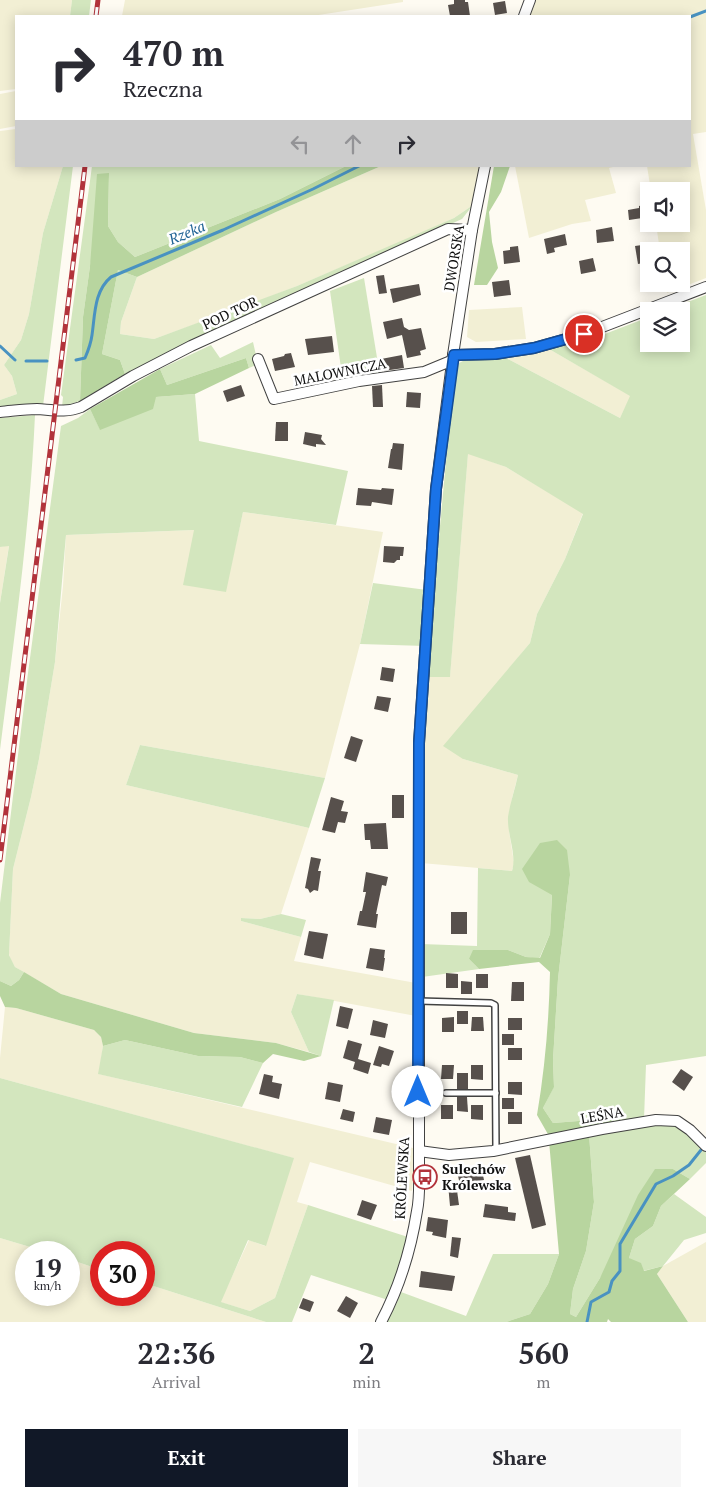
<!DOCTYPE html>
<html lang="en">
<head>
<meta charset="utf-8">
<style>
  body { margin:0; font-family:"PT Serif",serif; background:#f7f7f7; color:#2b2b33; height:100vh; display:flex; flex-direction:column; font-size:19px; white-space:nowrap }
  * { box-sizing:border-box; margin:0 }
  p { font-size:16px; color:#7c7c81 }
  .icon { flex:none; width:28px; height:28px; fill:none; stroke:currentColor; stroke-width:2; stroke-linecap:round; stroke-linejoin:round }
  .map { position:relative; height:1322px; overflow:hidden }
  .side { display:flex; flex-direction:column; background:#fff; flex:1 }
  .side>* { flex:none }
  .banner { position:absolute; left:15px; top:15px; width:676px; height:152px; border-radius:0px; box-shadow:0 2px 12px #0003; background:#fff; color:#2b2b33; overflow:hidden }
  .tools { position:absolute; left:640px; top:182px; display:grid; gap:10px }
  .tools a { display:grid; place-items:center; width:50px; height:50px; border-radius:0px; background:#fff; box-shadow:0 2px 12px #0003; font-size:25px }
  .speed { position:absolute; left:15px; top:1241px; display:flex; gap:10px; font-size:25px; font-weight:700; text-align:center }
  .speed>* { display:grid; place-content:center; width:65px; height:65px; border-radius:50%; background:#fff; box-shadow:0 2px 12px #0003; line-height:1 }
  .speed small { font-size:12px; font-weight:400 }
  .speed .limit { border:8px solid #d22; background:#fff; color:#111 }
  .pin { position:absolute; display:grid; place-items:center; width:42px; height:42px; color:#fff; margin:-21px; border:2px solid #fff; border-radius:50%; box-shadow:0 1px 5px #0007 }
  .me { position:absolute; width:55px; margin:-28px; rotate:0deg; stroke-linejoin:round; filter:drop-shadow(0 0 4px #0008) }
  .turn { display:flex; align-items:center; gap:18px; height:105px; padding:0 25px; font-size:22px }
  .turn .icon { width:65px; height:65px; stroke-width:2.5 }
  .turn b { display:block; font-size:35px; line-height:42px }
  .lanes { display:flex; align-items:center; height:48px; padding:0 25px; background:#0003; justify-content:center; gap:25px; direction:ltr }
  .lanes .off { opacity:.35 }
  .eta { display:flex; justify-content:space-evenly; align-items:center; height:85px; text-align:center }
  .eta b { font-size:30px; font-weight:600; line-height:35px }
  .action { display:flex; gap:10px; margin-top:auto; padding:10px 25px }
  .action a { flex:1; height:58px; border-radius:0px; background:#111827; color:#fff; font-size:20px; font-weight:600; line-height:58px; text-align:center }
  .action a+a { background:#f7f7f7; color:#2b2b33 }
  .map>svg:first-child { display:block }
</style>
</head>
<body>
<div class="map">
<svg width="706" height="1322" viewBox="0 0 706 1322">
  <rect width="100%" height="100%" fill="#fefbf2"/>
  <g fill="#f2efd4">
    <polygon points="0,0 72,0 70,16 16,16 16,89 0,91"/>
    <polygon points="125,0 403,0 403,2 312,16 122,16"/>
    <polygon points="536,0 706,0 706,132 693,134 706,210 706,278 667,293 665,284 681,284 681,251 660,251 656,224 681,224 681,191 651,191 647,166 690,166 690,16 530,16"/>
    <polygon points="16,91 16,126 0,129 0,94"/>
    <polygon points="16,129 16,166 63,166 43,233 29,314 21,340 4,365 12,376 17,394 0,400 0,131"/>
    <polygon points="381,166 481,166 473,205 454,218 396,244 297,286 235,310 154,339 120,334 121,322 137,277 276,212"/>
    <polygon points="515,166 617,166 609,168 616,193 585,200 591,221 572,224 529,238"/>
    <polygon points="522,307 526,339 476,342 467,337 469,310"/>
    <polygon points="549,349 631,396 620,418 504,357"/>
    <polygon points="468,453 506,467 583,513 565,559 537,614 530,643 498,682 463,759 518,775 512,798 509,831 514,863 512,871 421,863 426,677 450,676"/>
    <polygon points="243,512 383,532 360,644 325,778 140,745 126,785 309,828 281,914 260,919 242,918 241,921 301,937 294,961 416,983 416,1016 297,994 291,1012 309,1052 276,1043 194,1033 61,994 15,967 10,958 9,954 13,869 31,797 39,759 55,662 63,586 66,535 195,530 225,592"/>
    <polygon points="9,545 0,603 0,547"/>
    <polygon points="5,1007 16,1008 94,1030 101,1037 103,1046 99,1074 413,1148 414,1168 412,1191 310,1162 297,1202 308,1205 275,1298 250,1311 220,1302 249,1240 265,1246 293,1158 0,1078 0,1058"/>
    <polygon points="0,1238 47,1252 26,1252 26,1295 69,1295 69,1259 101,1270 101,1295 144,1295 144,1283 266,1322 0,1322"/>
    <polygon points="706,1242 706,1322 688,1322 657,1274 663,1266"/>
  </g>
  <g fill="#d3e6be">
    <polygon points="72,0 91,0 89,16 70,16"/>
    <polygon points="63,166 73,166 43,406 0,408 0,400 17,394 12,376 4,365 21,340 29,314 43,233"/>
    <polygon points="92,166 346,166 280,199 135,257 118,242 108,226 109,174 90,266 83,317 80,401 62,407 63,397 61,395"/>
    <polygon points="473,205 462,219 246,315 125,374 120,360 102,354 118,270 137,277 121,322 120,334 154,339 297,286 454,218"/>
    <polygon points="364,278 380,376 343,382 330,291"/>
    <path d="M706,295V1056L646,1065L644,1119L591,1120L553,1123L543,1108L554,1086L553,1060L558,979L570,875L552,894L550,934L539,959L526,957L508,950L469,959L479,969L422,977L421,944L477,946L478,868L512,871C517,854 507,835 508,817C510,803 515,789 518,775L463,759L443,746L530,643L537,614L565,559L583,514L506,467L468,454L450,677H426L454,375L457,364L469,358L504,357L620,418L630,396L549,349L584,342L649,317V344H681V311H664Z"/>
    <polygon points="253,342 258,364 249,368 246,358 167,385 160,369 211,345 220,358"/>
    <polygon points="195,394 199,441 348,471 336,525 243,512 226,592 183,585 194,530 66,535 55,662 39,759 31,797 13,869 9,955 15,967 24,972 19,980 11,986 0,981 0,903 28,673 61,426 78,418 90,409 100,429 156,397"/>
    <path d="M35,415C30,527 14,639 0,750V603L9,546L0,547V418Z"/>
    <polygon points="373,583 427,590 425,646 360,644"/>
    <polygon points="140,745 325,778 309,828 126,785"/>
    <polygon points="281,914 306,920 301,937 241,921 241,918 260,919"/>
    <polygon points="297,994 334,1000 321,1056 309,1052 291,1012"/>
    <polygon points="125,1040 198,1056 240,1057 263,1063 242,1107 98,1074 103,1046"/>
    <polygon points="0,1078 294,1158 266,1246 248,1240 221,1302 250,1311 275,1298 308,1205 408,1237 406,1251 388,1300 311,1275 292,1322 266,1322 144,1283 144,1252 101,1252 101,1270 69,1259 69,1252 47,1252 0,1238"/>
    <polygon points="653,1122 676,1123 706,1148 706,1163 690,1179 673,1169 600,1278 576,1317 570,1314 573,1289 586,1251 594,1202 589,1134"/>
    <polygon points="674,1194 706,1217 706,1233 684,1240 663,1266 643,1271 629,1258 635,1239 653,1226 661,1206"/>
    <polygon points="493,1254 559,1254 548,1284 530,1314 506,1322 387,1322 397,1302 401,1292 466,1316"/>
  </g>
  <g fill="#b8d59f">
    <polygon points="346,166 381,166 276,212 137,277 118,270 102,354 120,360 125,374 80,401 83,317 90,266 97,174 109,173 108,226 118,242 135,257 280,199"/>
    <polygon points="494,166 510,166 501,192 489,212 492,242 498,268 487,285 474,285"/>
    <polygon points="246,358 249,368 195,394 156,397 153,409 100,430 90,409 160,369 167,385"/>
    <path d="M557,840L567,850L570,875L558,979L553,1060L554,1087L543,1108L553,1123L591,1120L644,1119L549,1136L537,1115C545,1068 549,1020 550,972L539,962L479,969L469,959L473,950H508L526,957L540,958L550,934L552,895L529,882L522,869L540,843Z"/>
    <polygon points="24,972 61,994 194,1033 276,1043 321,1056 304,1061 273,1054 263,1063 240,1057 198,1056 125,1040 103,1046 101,1037 94,1030 16,1008 5,1007 0,996 0,981 11,986 19,980"/>
    <polygon points="589,1134 594,1202 586,1251 573,1289 570,1314 576,1317 600,1278 638,1195 655,1169 673,1169 690,1179 661,1206 653,1226 635,1239 629,1258 641,1263 644,1271 663,1266 657,1274 688,1322 611,1322 608,1319 607,1322 506,1322 530,1314 548,1284 559,1254 549,1141"/>
  </g>
  <g fill="none" stroke-linecap="round" stroke-linejoin="round">
    <g stroke="#4992c1" stroke-width="3">
      <polyline points="690,17 706,11"/>
      <polyline points="0,346 15,360"/>
      <path d="M76,360L85,358C88,351 91,343 92,335C95,315 94,291 111,277L223,230L313,189L359,166"/>
      <polyline points="26,361 47,361"/>
      <polyline points="587,1322 591,1302 609,1292 612,1281 620,1271 620,1244 656,1184 673,1176 689,1165 701,1150"/>
    </g>
  </g>
  <g fill="#57504c">
    <polygon points="454,0 465,0 465,2 468,2 470,16 450,16 448,5 454,4"/>
    <polygon points="505,1 507,13 495,15 493,3"/>
    <polygon points="649,203 649,217 629,220 628,210 639,208 639,206"/>
    <polygon points="612,227 614,241 597,243 596,230"/>
    <polygon points="565,234 567,245 554,248 555,252 547,254 544,239"/>
    <polygon points="649,244 649,262 638,264 635,246"/>
    <polygon points="518,246 520,262 504,264 503,251 510,250 510,247"/>
    <polygon points="593,258 596,271 581,274 579,261"/>
    <polygon points="384,275 387,293 379,294 376,276"/>
    <polygon points="509,280 511,295 494,297 492,282"/>
    <polygon points="419,284 421,295 393,303 390,289"/>
    <polygon points="402,318 404,327 409,330 421,328 426,349 420,351 421,355 407,358 402,335 387,339 383,322"/>
    <polygon points="332,336 334,352 308,355 305,339"/>
    <polygon points="291,353 295,367 275,371 272,359 284,356 285,354"/>
    <polygon points="402,355 404,368 383,371 381,359"/>
    <polygon points="241,385 245,396 227,402 223,391"/>
    <polygon points="382,385 383,407 373,407 372,386"/>
    <polygon points="407,392 421,393 420,408 406,407"/>
    <polygon points="276,422 288,422 288,441 275,441"/>
    <polygon points="305,432 322,435 321,439 326,445 316,444 316,447 303,444"/>
    <polygon points="393,443 404,444 402,470 388,468 391,449 392,449"/>
    <polygon points="358,488 381,490 382,488 394,489 392,505 372,502 371,506 356,505"/>
    <polygon points="384,546 404,547 403,556 400,556 400,560 397,560 394,563 383,562"/>
    <polygon points="382,667 395,669 393,682 380,680"/>
    <polygon points="377,696 391,698 388,712 374,709"/>
    <polygon points="351,736 363,740 356,762 344,758"/>
    <rect x="392" y="795" width="12" height="23"/>
    <polygon points="331,797 344,801 341,811 348,812 345,823 338,822 335,833 322,830"/>
    <polygon points="386,823 388,849 371,849 370,840 365,840 364,824"/>
    <polygon points="311,857 321,859 318,871 321,871 318,891 314,890 310,893 308,889 305,888"/>
    <polygon points="366,872 388,877 386,886 382,885 376,914 378,914 376,928 357,925 360,911 362,911 366,892 363,892"/>
    <rect x="451" y="912" width="16" height="22"/>
    <polygon points="309,931 328,934 323,959 304,955"/>
    <polygon points="370,948 385,950 384,958 385,958 383,971 366,968"/>
    <polygon points="446,973 458,974 458,988 446,988"/>
    <rect x="476" y="974" width="12" height="14"/>
    <polygon points="461,981 472,982 472,994 461,994"/>
    <polygon points="512,982 524,982 524,1001 511,1001"/>
    <polygon points="340,1006 353,1009 348,1029 336,1026"/>
    <rect x="457" y="1011" width="11" height="13"/>
    <polygon points="454,1017 454,1032 442,1032 442,1018"/>
    <polygon points="472,1017 483,1017 484,1031 471,1031"/>
    <rect x="508" y="1018" width="14" height="12"/>
    <polygon points="373,1020 388,1024 385,1038 370,1035"/>
    <rect x="502" y="1034" width="12" height="11"/>
    <polygon points="348,1040 362,1044 358,1059 371,1063 368,1074 353,1069 355,1062 343,1058"/>
    <polygon points="379,1046 394,1051 389,1066 382,1064 381,1067 373,1065"/>
    <rect x="508" y="1048" width="14" height="12"/>
    <polygon points="442,1065 454,1065 453,1079 441,1079"/>
    <polygon points="471,1065 483,1065 483,1080 471,1079"/>
    <polygon points="681,1069 693,1077 684,1091 672,1082"/>
    <rect x="457" y="1073" width="11" height="16"/>
    <polygon points="264,1074 273,1076 272,1082 282,1084 279,1099 259,1094"/>
    <polygon points="328,1082 343,1085 340,1102 325,1099"/>
    <polygon points="508,1082 522,1082 522,1095 508,1094"/>
    <polygon points="457,1097 467,1097 468,1112 457,1111"/>
    <rect x="502" y="1098" width="12" height="11"/>
    <rect x="441" y="1105" width="12" height="14"/>
    <polygon points="471,1105 483,1105 483,1120 471,1119"/>
    <polygon points="343,1109 355,1112 353,1122 340,1119"/>
    <rect x="508" y="1112" width="14" height="12"/>
    <polygon points="376,1117 392,1120 389,1135 373,1132"/>
    <polygon points="530,1155 546,1225 532,1229 515,1158"/>
    <polygon points="481,1166 484,1180 460,1185 457,1171"/>
    <polygon points="456,1183 459,1205 450,1206 448,1184"/>
    <polygon points="362,1200 377,1205 371,1220 357,1215"/>
    <polygon points="485,1204 508,1207 508,1212 516,1213 515,1221 483,1217"/>
    <polygon points="428,1217 448,1220 446,1238 432,1235 433,1232 426,1231"/>
    <polygon points="452,1237 461,1238 458,1258 450,1256"/>
    <polygon points="421,1271 455,1276 452,1291 419,1287"/>
    <polygon points="346,1296 358,1303 350,1318 337,1311"/>
    <polygon points="303,1298 314,1302 310,1312 299,1308"/>
  </g>
  <g fill="none" stroke-linecap="round" stroke-linejoin="round">
    <g stroke="#424242" stroke-width="8">
      <g id="service">
        <polyline points="419,1001 491,1003 495,1005 496,1150"/>
        <polyline points="446,1093 496,1093"/>
      </g>
    </g>
    <g stroke="#424242" stroke-width="12">
      <g id="minor">
        <polyline points="524,16 530,0"/>
        <polyline points="453,355 495,354 534,348 584,334 706,287"/>
        <polyline points="258,359 274,399 359,381 424,372 453,360"/>
        <path d="M0,412C12,411 25,409 37,409C53,410 66,413 81,407L133,376L191,346L448,229L472,230"/>
        <polyline points="419,1151 449,1155 493,1151 602,1129 656,1120 677,1121 690,1130 706,1146"/>
        <path d="M381,1322C399,1288 411,1249 417,1211C420,1197 419,1182 419,1168V743L436,489L453,355L472,230L485,166"/>
      </g>
    </g>
    <use href="#service" stroke="#fff" stroke-width="5"/>
    <use href="#minor" stroke="#fff" stroke-width="10"/>
    <g stroke="#b2333b" stroke-width="5">
      <g id="rail">
        <polyline points="96,16 98,0"/>
        <polyline points="0,860 85,166"/>
      </g>
    </g>
    <use href="#rail" stroke="#fff" stroke-width="3" stroke-dasharray="9" stroke-linecap="butt"/>
  </g>
  <g fill="none" stroke-linecap="round" stroke-linejoin="round">
    <g stroke="#114b97" stroke-width="12">
      <polyline id="route" points="418,1092 419,743 436,489 454,355 495,354 534,348 584,334"/>
    </g>
    <use href="#route" stroke="#1a73e8" stroke-width="9"/>
  </g>
  <defs>
    <g id="bus-ring" transform="scale(1.25)"><circle r="9.5" fill="#fff" stroke="#b2333b" stroke-width="1.5"/><path d="M-5-6H5V4H4V6H2V4H-2V6H-4V4H-5ZM-3.5-4V0h7V-4ZM-3.5 1.2v1.5H-2V1.2ZM2 1.2v1.5H3.5V1.2Z" fill="#b2333b"/></g>
  </defs>
  <g fill-rule="evenodd">
    <use href="#bus-ring" x="425" y="1177"/>
  </g>
  <g text-anchor="middle" stroke-width="5" stroke-linejoin="round" paint-order="stroke">
    <g font-size="14" fill="#0f0f0f" stroke="#fff">
      <text transform="translate(454 258) rotate(-81)" y="5">DWORSKA</text>
      <text transform="translate(230 313) rotate(-25)" y="5">POD TOR</text>
      <text transform="translate(340 372) rotate(-11)" y="5">MALOWNICZA</text>
      <text transform="translate(602 1115) rotate(-10)" y="5">LEŚNA</text>
      <text transform="translate(402 1178) rotate(-87)" y="5">KRÓLEWSKA</text>
    </g>
    <g font-size="14" font-weight="bold" fill="#0f0f0f" stroke="#fff" text-anchor="start">
      <text x="442" y="1174">Sulechów<tspan x="442" dy="16">Królewska</tspan></text>
    </g>
    <g font-size="15" font-style="italic" fill="#236596" stroke="#fff">
      <text transform="translate(187 233) rotate(-23)" y="5">Rzeka</text>
    </g>
  </g>
</svg>
<div class="tools">
<a><svg class="icon" aria-label="sound" viewBox="0 0 24 24"><path d="M4 9h4l5-4v14l-5-4H4zM17 9q2 3 0 6"/></svg></a>
<a><svg class="icon" aria-label="search" viewBox="0 0 24 24"><circle cx="10" cy="10" r="6"/><path d="M15 15l6 6"/></svg></a>
<a><svg class="icon" aria-label="layers" viewBox="0 0 24 24"><path d="M12 4l9 5-9 5-9-5zM3 14l9 5 9-5"/></svg></a>
</div>
<div class="speed"><div>19<small>km/h</small></div><div class="limit">30</div></div>
<div class="pin" style="left:584px;top:334px;background:#d93025"><svg class="icon" aria-label="arrive" viewBox="0 0 24 24"><path d="M6 21V4h12l-3 4 3 4H6"/></svg></div>
<svg class="me" style="left:418px;top:1092px" viewBox="-20 -20 40 40"><circle r="19" fill="#fff"/><path d="M0-13L10 11 0 6-10 11z" fill="#1a73e8"/></svg>
<div class="banner">
<div class="turn"><svg class="icon" aria-label="right" viewBox="0 0 24 24"><path d="M7 20v-9h11M14 6l5 5-5 5"/></svg><div><b>470 m</b>Rzeczna</div></div>
<div class="lanes"><svg class="icon off" aria-label="left" viewBox="0 0 24 24"><path d="M17 20v-9H6M10 6l-5 5 5 5"/></svg><svg class="icon off" aria-label="ahead" viewBox="0 0 24 24"><path d="M12 20V5M6 11l6-6 6 6"/></svg><svg class="icon" aria-label="right" viewBox="0 0 24 24"><path d="M7 20v-9h11M14 6l5 5-5 5"/></svg></div>
</div>
</div>
<section class="side">
<div class="eta">
<div><b>22:36</b><p>Arrival</p></div>
<div><b>2</b><p>min</p></div>
<div><b>560</b><p>m</p></div>
</div>
<div class="action"><a>Exit</a><a>Share</a></div>
</section>
</body>
</html>
